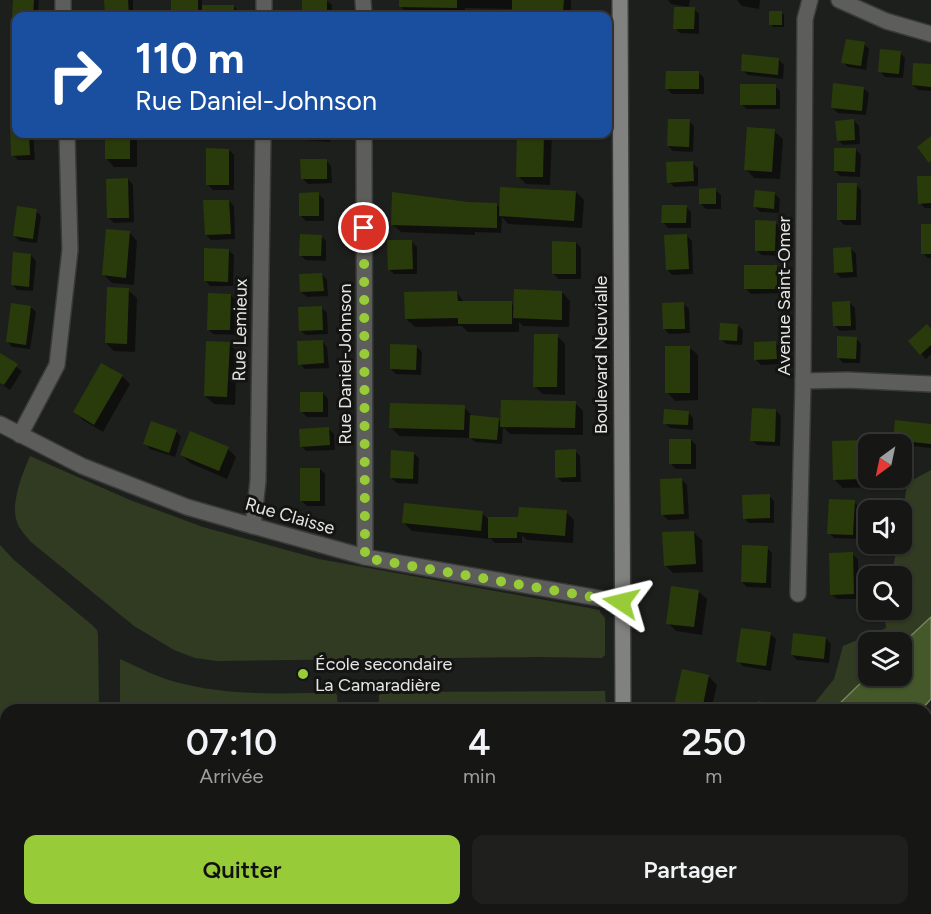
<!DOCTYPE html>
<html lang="fr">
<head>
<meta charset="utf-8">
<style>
  body { margin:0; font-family:Figtree,sans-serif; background:#1f201e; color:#f1f3f6; height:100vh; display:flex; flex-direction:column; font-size:22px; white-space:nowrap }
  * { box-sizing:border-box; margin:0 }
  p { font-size:20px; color:#9e9fa0 }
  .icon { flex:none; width:33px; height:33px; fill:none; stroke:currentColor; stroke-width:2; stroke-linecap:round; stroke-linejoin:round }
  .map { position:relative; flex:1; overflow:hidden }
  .details { position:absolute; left:0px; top:704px; width:932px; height:212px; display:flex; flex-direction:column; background:#161715; border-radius:18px 18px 0 0; box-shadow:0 2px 4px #0004,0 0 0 2px #353634 }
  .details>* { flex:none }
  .hud { position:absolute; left:12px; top:12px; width:600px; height:126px; border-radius:12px; box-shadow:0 2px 4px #0004,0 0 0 2px #353634; background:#1a4fa0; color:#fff; overflow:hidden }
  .needle { width:39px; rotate:213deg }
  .buttons { position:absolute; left:858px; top:434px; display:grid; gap:12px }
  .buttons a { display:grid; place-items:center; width:54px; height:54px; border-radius:12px; background:#161715; box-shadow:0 2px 4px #0004,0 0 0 2px #353634; font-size:30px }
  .pin { position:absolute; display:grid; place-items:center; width:51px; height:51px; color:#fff; margin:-26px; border:3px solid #fff; border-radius:50%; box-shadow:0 2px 6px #0007 }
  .me { position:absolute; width:66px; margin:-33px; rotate:280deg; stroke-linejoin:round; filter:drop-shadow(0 0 4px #0008) }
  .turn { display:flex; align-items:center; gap:21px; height:126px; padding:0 24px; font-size:27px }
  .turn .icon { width:78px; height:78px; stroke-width:2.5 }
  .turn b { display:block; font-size:42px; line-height:51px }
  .eta { display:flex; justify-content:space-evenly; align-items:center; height:102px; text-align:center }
  .eta b { font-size:36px; font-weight:600; line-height:42px }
  .cta { display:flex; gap:12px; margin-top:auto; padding:12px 24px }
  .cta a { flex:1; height:69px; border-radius:12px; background:#97cc38; color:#111; font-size:24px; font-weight:600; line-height:69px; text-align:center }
  .cta a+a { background:#1f201e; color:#f1f3f6 }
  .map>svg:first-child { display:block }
</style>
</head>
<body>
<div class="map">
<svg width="931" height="914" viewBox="0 0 931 914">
  <rect width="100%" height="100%" fill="#1d1f1c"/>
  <g fill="#303b21">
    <path d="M30,456L130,500L203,527L319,559L600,610V612L605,618V655L602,658L540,657L217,661L195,658L174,650L134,626L31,542C26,536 19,529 17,522C10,504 23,472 30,456Z"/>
    <polygon points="931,470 931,617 902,644 902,642 868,642 869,675 834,709 809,710 834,679 843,646 886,628 883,609 902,609 902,576 891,576 898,543 902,543 902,522 907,483"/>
    <polygon points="0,545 14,560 92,625 97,630 98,635 99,709 6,710 6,755 0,755"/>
    <path d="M120,659C138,667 157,677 176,682C226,696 282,694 334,692L337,695L338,709H120Z"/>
    <polygon points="605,691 606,709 584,709 584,702 533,702 532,709 379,710 379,695 382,692"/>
    <polygon points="0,781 6,781 6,901 0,899"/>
    <polygon points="31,909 150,909 151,914 46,914"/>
    <polygon points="650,909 773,909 775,914 650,914"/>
  </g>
  <g fill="#45582a" stroke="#758362" stroke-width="1.5">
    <polygon points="931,617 931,699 922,709 834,709 869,675 902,675 902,644"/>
    <polygon points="773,909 828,909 828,914 775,914"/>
  </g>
  <g fill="#0007">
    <polygon points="14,0 39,0 38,16 16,16 16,20 13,16"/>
    <rect x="106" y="0" width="27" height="16"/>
    <polygon points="172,0 202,0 202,6 234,6 239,12 239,16 176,16 172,13"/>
    <polygon points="303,0 326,0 332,5 332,16 303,16"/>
    <polygon points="400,0 571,0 571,16 521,16 513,9 465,8 465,15 408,14 400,6"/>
    <polygon points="668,0 690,0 688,9 694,9 699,14 699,34 680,33 675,28 688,7 671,4"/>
    <polygon points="737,0 760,0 759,9 742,6"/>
    <polygon points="782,13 784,15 784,27 773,27 770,24"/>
    <polygon points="16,27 16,65 14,63"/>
    <polygon points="864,44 869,49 866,70 848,67 843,62"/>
    <polygon points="900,53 905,58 903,78 885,77 880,71"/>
    <polygon points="779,60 784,65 783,79 748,75 742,70"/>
    <polygon points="931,65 931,91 918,90 913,85"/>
    <polygon points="699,73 704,78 704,94 672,94 667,89"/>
    <polygon points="15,78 16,78 16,111 12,107"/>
    <polygon points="775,86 780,91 780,109 747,109 741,104"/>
    <polygon points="863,88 869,93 866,115 838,113 832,108"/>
    <polygon points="689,121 694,126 693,152 673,151 668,146"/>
    <polygon points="854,121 859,126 860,144 843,145 838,140"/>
    <polygon points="11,123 16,123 16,134 33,134 35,160 18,160 13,155"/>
    <polygon points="774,131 783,139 780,179 754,178 746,169"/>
    <polygon points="106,134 137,134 137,167 114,167 106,158"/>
    <polygon points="206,134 233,134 233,139 211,139"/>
    <polygon points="299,134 331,134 330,142 304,140"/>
    <polygon points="519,134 552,134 550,185 526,184 518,176"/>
    <polygon points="229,150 234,155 234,190 213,190 207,184"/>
    <polygon points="856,150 861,155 860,177 840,176 835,171"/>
    <polygon points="326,160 331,166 332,183 308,184 302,178"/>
    <polygon points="692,163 698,168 698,186 674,187 669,182"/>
    <polygon points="931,177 931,208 925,208 920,203"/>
    <polygon points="128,179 133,185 134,222 114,223 108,217"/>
    <polygon points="856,185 861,190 861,225 844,225 838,219"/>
    <polygon points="715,190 721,195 721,209 706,209 701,204"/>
    <polygon points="576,192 584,200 582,228 508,224 502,217 501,233 475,232 475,235 401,232 392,224 468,203 496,204 500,208"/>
    <polygon points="774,193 780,199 779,213 760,212 755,207"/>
    <polygon points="318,194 324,199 324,221 306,221 301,216"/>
    <polygon points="229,201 234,206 235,239 211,240 206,235"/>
    <polygon points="686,207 691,212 691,228 668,228 663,222"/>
    <polygon points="36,211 41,216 37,243 20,241 14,236"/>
    <polygon points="775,222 780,228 780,256 762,255 756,250"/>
    <polygon points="931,226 931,258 928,258 922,253"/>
    <polygon points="129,232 137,241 134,285 112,283 104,275"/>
    <polygon points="321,236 326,241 326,261 306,260 300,255"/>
    <polygon points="687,236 692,241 693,274 672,275 667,269"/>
    <polygon points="412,242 417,247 417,274 394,274 389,269"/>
    <polygon points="576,243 581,248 581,279 558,279 553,273"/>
    <polygon points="851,249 856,254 857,277 841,278 835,272"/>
    <polygon points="228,250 234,255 233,286 210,286 205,280"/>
    <polygon points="31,255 36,261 33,291 17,290 12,284"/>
    <polygon points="776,266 782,271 782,293 751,294 746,289"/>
    <polygon points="322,275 327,280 328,296 307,297 301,292"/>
    <polygon points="128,290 137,298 135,352 114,351 106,343"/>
    <polygon points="562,292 570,301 569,327 523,326 519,322 519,332 468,332 462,326 415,327 406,319 457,293 465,303 511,303 515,307"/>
    <polygon points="231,295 236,301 235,335 213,334 208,329"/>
    <polygon points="850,303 855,308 856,330 840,331 835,326"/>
    <polygon points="684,304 689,309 690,333 669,334 664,328"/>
    <polygon points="31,307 36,312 30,349 12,347 7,341"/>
    <polygon points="322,308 327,313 328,334 306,335 300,330"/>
    <polygon points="737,325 743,330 742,345 726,344 721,339"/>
    <polygon points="931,330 931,354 926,359 910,342"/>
    <polygon points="557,336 565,344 565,395 543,394 534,386"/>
    <polygon points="856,338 861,344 860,363 843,363 838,357"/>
    <polygon points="322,341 327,347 329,368 305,369 300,364"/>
    <polygon points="229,343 237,352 235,405 214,404 205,396"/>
    <polygon points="775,343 781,348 781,364 761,365 756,360"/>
    <polygon points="416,346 422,352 421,375 396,374 391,369"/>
    <polygon points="689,347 698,355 698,400 675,401 667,392"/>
    <polygon points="0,354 22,371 10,390 0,383"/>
    <polygon points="122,376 130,384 103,432 83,420 75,412"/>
    <polygon points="323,393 328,399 328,417 307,417 301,411"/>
    <polygon points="575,403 583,411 583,435 510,434 503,427 502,444 475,442 471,438 399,436 391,427 464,407 473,417 498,419 502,423"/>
    <polygon points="776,411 781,416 780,446 757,445 752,440"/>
    <polygon points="688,412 693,418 693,430 670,428 665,423"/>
    <polygon points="931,425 931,448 902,445 895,440"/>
    <polygon points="329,429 334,434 335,450 306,451 301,446"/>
    <polygon points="176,431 181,437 175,457 150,449 145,443"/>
    <polygon points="691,440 696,445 696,469 676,469 671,464"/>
    <polygon points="862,442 868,448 868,477 871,477 871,487 843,488 835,480"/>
    <polygon points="228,449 236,457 227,479 190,463 182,455"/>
    <polygon points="575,451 580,456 581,482 562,482 557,477"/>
    <polygon points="413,453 419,458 418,484 397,483 391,478"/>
    <polygon points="320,469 325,474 325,506 307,506 302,501"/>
    <polygon points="682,480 687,485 689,519 668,520 663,515"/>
    <polygon points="769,496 774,501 774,523 749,523 744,518"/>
    <polygon points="854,502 859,507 858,539 834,538 829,533"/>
    <polygon points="566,512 574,520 573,543 527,540 522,535 522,543 495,543 489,537 489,539 412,531 404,523 482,513 490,521"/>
    <polygon points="693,532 702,540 703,572 673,573 665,565"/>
    <polygon points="767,548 772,553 771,588 747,587 742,582"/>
    <polygon points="852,554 858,559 859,599 837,599 831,594"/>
    <polygon points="698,591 707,599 702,635 676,631 668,623"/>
    <polygon points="770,634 776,639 771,671 743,666 738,661"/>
    <polygon points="826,638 831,644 829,663 797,660 792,655"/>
    <polygon points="708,676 717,685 711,710 675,710"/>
    <polygon points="152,909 347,909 348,914 152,914"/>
  </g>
  <g fill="#2a3b0b">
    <polygon points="13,0 34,0 33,16 12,17"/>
    <polygon points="104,0 128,0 129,16 105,16"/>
    <polygon points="171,0 198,0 198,14 171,13"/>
    <rect x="302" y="0" width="25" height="16"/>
    <polygon points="399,0 457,0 457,8 399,7"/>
    <polygon points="512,0 564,0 563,11 512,10"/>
    <rect x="202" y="5" width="32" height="11"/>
    <polygon points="674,7 695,7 694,29 673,29"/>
    <rect x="769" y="11" width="13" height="14"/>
    <polygon points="14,26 16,26 16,64 12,63"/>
    <polygon points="846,39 865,42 861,66 841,63"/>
    <polygon points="880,49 901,51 899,74 878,72"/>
    <polygon points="742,54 779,58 778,75 741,71"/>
    <polygon points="913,63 931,64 931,87 912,85"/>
    <polygon points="666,71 699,71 699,89 665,89"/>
    <polygon points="13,77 16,77 16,108 11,107"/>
    <polygon points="833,83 864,87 862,111 831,108"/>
    <rect x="740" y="84" width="36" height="21"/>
    <polygon points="668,119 690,119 689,147 667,146"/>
    <polygon points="854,119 855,140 837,141 835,121"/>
    <polygon points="10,122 16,122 16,134 29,134 30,155 11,156"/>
    <polygon points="747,127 775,129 772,172 744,170"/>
    <rect x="105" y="134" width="25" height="25"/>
    <polygon points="296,134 325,134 325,137 296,135"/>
    <polygon points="517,134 544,134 543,177 516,177"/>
    <polygon points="931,136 931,161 929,163 917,147"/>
    <polygon points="206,148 229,149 229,185 206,185"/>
    <polygon points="834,148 856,148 855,172 834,171"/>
    <polygon points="300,159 327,159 327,179 301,179"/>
    <polygon points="693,161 694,181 667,183 666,162"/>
    <polygon points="917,176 931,176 931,203 918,204"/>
    <polygon points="128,178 129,218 107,218 106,179"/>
    <polygon points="837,183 857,183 856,220 837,220"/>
    <polygon points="500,187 576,191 574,221 499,216"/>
    <polygon points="716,188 716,204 699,204 699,189"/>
    <polygon points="755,190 775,192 774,209 753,207"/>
    <polygon points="319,192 319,216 299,216 299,193"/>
    <polygon points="392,192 468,202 497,203 497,228 391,225"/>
    <polygon points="203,200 229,200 231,234 205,235"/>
    <polygon points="662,205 687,205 686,223 661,223"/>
    <polygon points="17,206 37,209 33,239 13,236"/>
    <polygon points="755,220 776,221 775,251 755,251"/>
    <rect x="921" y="224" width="10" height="30"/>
    <polygon points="106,229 130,231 126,278 102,275"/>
    <polygon points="300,234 322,235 321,256 299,256"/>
    <polygon points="687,234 689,269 666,270 664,235"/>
    <polygon points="387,240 412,240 413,269 388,270"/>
    <polygon points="552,241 576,242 576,274 552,274"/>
    <polygon points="851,247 853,272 834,273 833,248"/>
    <polygon points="204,248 229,249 228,282 204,281"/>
    <polygon points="13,252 31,254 29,287 11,285"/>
    <rect x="744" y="265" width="33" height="24"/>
    <polygon points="322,273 324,291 300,292 299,274"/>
    <polygon points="107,287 129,288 127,344 105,343"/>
    <polygon points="514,289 562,291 562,320 513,318"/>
    <polygon points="457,291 458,301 512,301 512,324 458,324 458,318 405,319 404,292"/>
    <polygon points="208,293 231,294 230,330 207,330"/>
    <polygon points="850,301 851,326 833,326 832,302"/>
    <polygon points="684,302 685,329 663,329 662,303"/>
    <polygon points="11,303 31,306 26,345 6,342"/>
    <polygon points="322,306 323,330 299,331 298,307"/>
    <polygon points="720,323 738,324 737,341 719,340"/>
    <polygon points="927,324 931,329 931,345 920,355 908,341"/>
    <polygon points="534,334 558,334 557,387 533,387"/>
    <polygon points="837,336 857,337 856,359 837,358"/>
    <polygon points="323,340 324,363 298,365 297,341"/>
    <polygon points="206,341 230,342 227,397 204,396"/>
    <polygon points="776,341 777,359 754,360 754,342"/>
    <polygon points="390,344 417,345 416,370 390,369"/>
    <rect x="665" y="346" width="25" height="47"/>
    <polygon points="0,353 18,364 4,385 0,383"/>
    <polygon points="101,363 123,375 94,425 73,412"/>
    <rect x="300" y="392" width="23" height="20"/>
    <polygon points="501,400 576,401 575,428 500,427"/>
    <polygon points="390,403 465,405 464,430 389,428"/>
    <polygon points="752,408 776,409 775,442 750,441"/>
    <polygon points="664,409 689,411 688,425 663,424"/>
    <polygon points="470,415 499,418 497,440 469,438"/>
    <polygon points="895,420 931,424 931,444 893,440"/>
    <polygon points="151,421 177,430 169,453 143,444"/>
    <polygon points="329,427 330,445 300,447 299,429"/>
    <polygon points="190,431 229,447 219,471 180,455"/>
    <rect x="669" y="439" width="22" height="25"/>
    <polygon points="862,440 863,479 833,480 832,441"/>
    <polygon points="576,449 576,477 555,478 555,450"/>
    <polygon points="391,450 414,452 413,479 390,478"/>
    <rect x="300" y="468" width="20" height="33"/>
    <polygon points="682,478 684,514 661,515 660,479"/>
    <polygon points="770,494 770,518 743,519 742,495"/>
    <polygon points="829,499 855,500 853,535 827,534"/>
    <polygon points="404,503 483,511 481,531 402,523"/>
    <polygon points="519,507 567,510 565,536 517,532 517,538 488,538 488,517 518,517"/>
    <polygon points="694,531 696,564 664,566 662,532"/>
    <polygon points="742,545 768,546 766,583 741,582"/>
    <polygon points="853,552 854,594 830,595 829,553"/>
    <polygon points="671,586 699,590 694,627 666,624"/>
    <polygon points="741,628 771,632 766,666 736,662"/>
    <polygon points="793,633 826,637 824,659 791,655"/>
    <polygon points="682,669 709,675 702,710 673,710"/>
    <polygon points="758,701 793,709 793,710 756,710"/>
    <rect x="532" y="702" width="52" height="8"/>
    <polygon points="150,909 340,909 340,914 151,914"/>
    <polygon points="888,909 907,909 909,914 890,914"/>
  </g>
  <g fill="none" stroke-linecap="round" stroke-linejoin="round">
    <g stroke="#393b38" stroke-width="18">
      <g id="street">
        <polyline points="63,0 63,16"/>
        <polyline points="264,0 264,16"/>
        <polyline points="363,0 364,16"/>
        <polyline points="839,0 886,21 931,34"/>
        <polyline points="364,134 365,557"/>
        <polyline points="803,381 847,380 931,384"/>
        <polyline points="0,424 82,466 187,507 253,526 365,557 621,602"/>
        <polyline points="20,435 57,365 70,250 67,134"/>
        <polyline points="253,526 258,481 263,134"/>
        <polyline points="798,594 803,381 805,19 810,0"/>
        <polyline points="926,811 931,807"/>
        <polyline points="926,865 931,881"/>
      </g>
    </g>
    <g stroke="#393b38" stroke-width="18">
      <g id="secondary">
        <polyline points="620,0 623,710"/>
        <polyline points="627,909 628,914"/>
      </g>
    </g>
    <use href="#street" stroke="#5d5e5c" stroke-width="15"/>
    <use href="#secondary" stroke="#818280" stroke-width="15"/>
  </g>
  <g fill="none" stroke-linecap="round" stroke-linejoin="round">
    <polyline stroke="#97cc38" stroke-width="10" stroke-dasharray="0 18" points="364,228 365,558 621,602"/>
  </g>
  <circle fill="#97cc38" stroke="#141513" stroke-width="2" cx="303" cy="674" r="6"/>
  <g text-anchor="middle" stroke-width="6" stroke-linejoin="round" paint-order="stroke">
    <g font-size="18" fill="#e6e6e5" stroke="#141513">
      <text transform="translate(784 296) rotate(-90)" y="6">Avenue Saint-Omer</text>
      <text transform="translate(240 330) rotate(-89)" y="6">Rue Lemieux</text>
      <text transform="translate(601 355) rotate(-90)" y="6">Boulevard Neuvialle</text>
      <text transform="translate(345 364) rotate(-90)" y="6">Rue Daniel-Johnson</text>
      <text transform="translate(290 516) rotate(16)" y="6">Rue Claisse</text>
    </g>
    <g font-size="18" fill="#e6e6e5" stroke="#141513" text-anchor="start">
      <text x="315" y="670">École secondaire<tspan x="315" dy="21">La Camaradière</tspan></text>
    </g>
  </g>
</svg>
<div class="buttons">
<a><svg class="needle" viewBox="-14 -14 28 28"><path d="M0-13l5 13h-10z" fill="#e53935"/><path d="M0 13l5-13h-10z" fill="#9e9fa0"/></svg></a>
<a><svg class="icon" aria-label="sound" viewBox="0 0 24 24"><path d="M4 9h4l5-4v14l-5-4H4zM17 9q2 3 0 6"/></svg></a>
<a><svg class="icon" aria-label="search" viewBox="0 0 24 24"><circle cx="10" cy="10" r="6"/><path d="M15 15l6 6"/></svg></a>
<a><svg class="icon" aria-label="layers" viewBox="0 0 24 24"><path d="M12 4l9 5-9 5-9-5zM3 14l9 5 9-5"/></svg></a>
</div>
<div class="pin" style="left:364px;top:228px;background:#d93025"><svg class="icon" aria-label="arrive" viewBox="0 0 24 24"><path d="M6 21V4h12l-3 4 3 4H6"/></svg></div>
<svg class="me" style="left:621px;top:602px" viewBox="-20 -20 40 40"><path d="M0-17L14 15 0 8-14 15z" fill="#97cc38" stroke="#fff" stroke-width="4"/></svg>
<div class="hud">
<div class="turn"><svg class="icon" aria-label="right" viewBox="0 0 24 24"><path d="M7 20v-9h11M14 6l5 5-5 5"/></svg><div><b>110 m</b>Rue Daniel-Johnson</div></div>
</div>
<section class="details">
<div class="eta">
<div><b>07:10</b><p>Arrivée</p></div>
<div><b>4</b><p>min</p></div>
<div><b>250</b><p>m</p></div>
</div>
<div class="cta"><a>Quitter</a><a>Partager</a></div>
</section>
</div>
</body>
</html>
